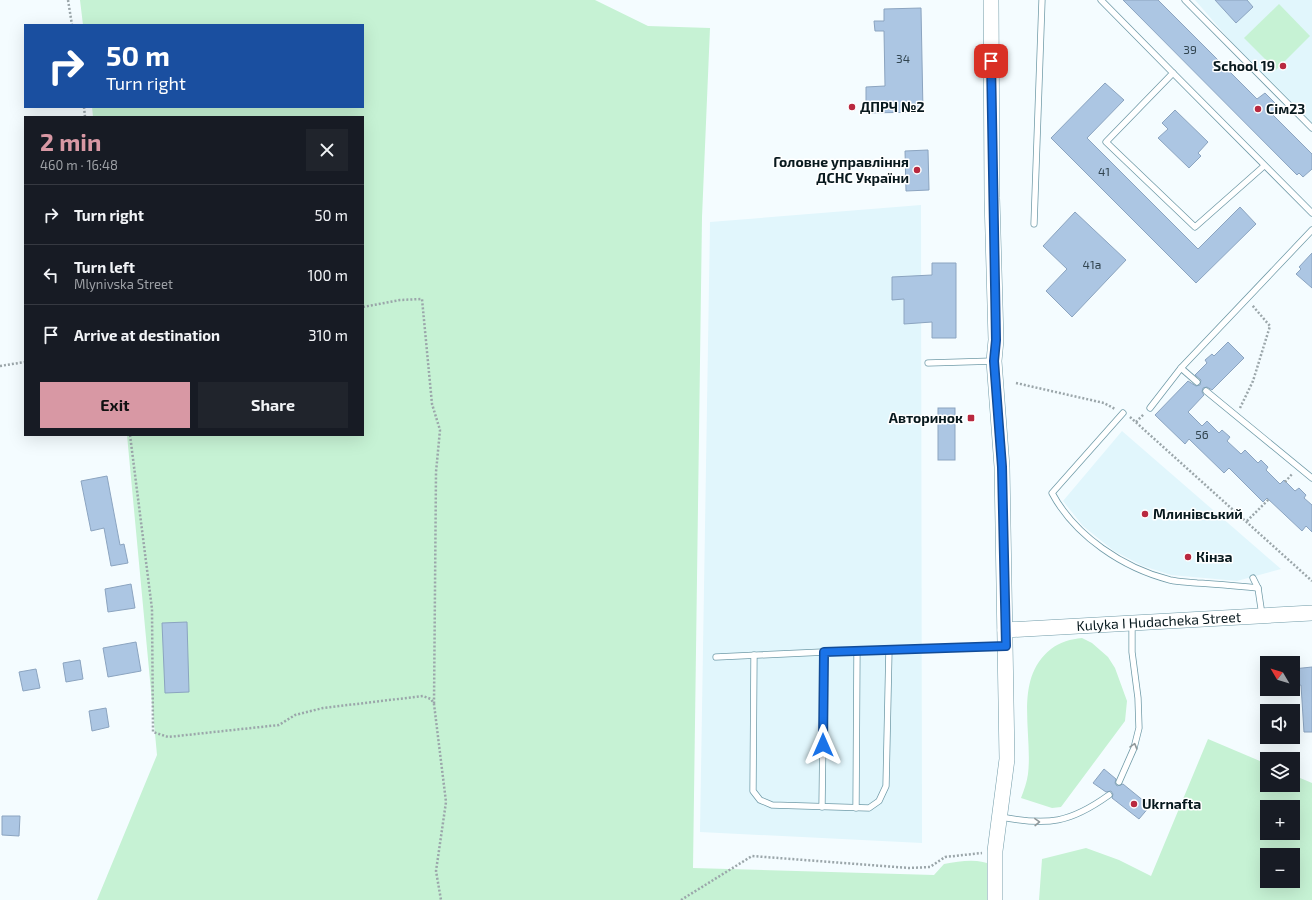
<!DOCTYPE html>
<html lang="en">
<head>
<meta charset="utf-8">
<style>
  body { margin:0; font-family:"Exo 2",sans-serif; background:#20242c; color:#f1f3f6; height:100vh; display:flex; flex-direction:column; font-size:15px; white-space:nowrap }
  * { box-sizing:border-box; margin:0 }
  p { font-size:13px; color:#9ea1a6 }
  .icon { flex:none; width:22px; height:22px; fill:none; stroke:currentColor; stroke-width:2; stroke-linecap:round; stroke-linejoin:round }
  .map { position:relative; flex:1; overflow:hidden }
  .drawer { position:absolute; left:24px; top:116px; width:340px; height:320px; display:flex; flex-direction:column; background:#171b24; border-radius:0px; box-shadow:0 4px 16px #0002 }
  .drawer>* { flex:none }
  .guide { position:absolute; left:24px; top:24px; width:340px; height:84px; border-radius:0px; box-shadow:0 4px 16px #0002; background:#1a4fa0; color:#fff; overflow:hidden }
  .needle { width:26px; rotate:308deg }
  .fabs { position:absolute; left:1260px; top:656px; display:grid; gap:8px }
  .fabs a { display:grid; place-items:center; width:40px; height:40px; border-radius:0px; background:#171b24; box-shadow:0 4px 16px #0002; font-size:20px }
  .pin { position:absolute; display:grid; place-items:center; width:34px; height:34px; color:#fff; margin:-17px; border-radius:8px; box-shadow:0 2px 6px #0006 }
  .me { position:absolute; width:44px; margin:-22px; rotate:0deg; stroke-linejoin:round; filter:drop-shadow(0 0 3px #0008) }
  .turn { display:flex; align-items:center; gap:14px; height:84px; padding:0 16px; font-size:18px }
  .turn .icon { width:52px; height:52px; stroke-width:2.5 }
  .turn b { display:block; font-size:28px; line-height:34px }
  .round { display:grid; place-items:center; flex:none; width:42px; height:42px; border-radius:0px; background:#20242c }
  .head { display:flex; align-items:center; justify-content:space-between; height:68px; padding:0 16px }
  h1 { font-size:24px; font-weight:700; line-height:30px; color:#d898a4 }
  .action { display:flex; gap:8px; margin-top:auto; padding:8px 16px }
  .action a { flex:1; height:46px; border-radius:0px; background:#d898a4; color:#111; font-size:16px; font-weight:700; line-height:46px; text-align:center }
  .action a+a { background:#20242c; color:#f1f3f6 }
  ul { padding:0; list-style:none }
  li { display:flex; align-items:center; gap:12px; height:60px; padding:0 16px; border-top:1px solid #363941 }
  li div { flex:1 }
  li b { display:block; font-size:15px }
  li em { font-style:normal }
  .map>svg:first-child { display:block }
</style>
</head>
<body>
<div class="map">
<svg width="1312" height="900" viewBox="0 0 1312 900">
  <rect width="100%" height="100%" fill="#f4fcff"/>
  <g fill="#e1f6fc">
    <polygon points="1195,0 1312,0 1312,124 1234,45"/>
    <polygon points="921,205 922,843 700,832 710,222"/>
    <polygon points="1122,431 1281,569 1237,581 1171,575 1143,566 1114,551 1083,526 1063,501"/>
  </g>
  <g fill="#c6f2d4" fill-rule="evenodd">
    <path d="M80,0H595L648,26L710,28L702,217L693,868L934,875L944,864C962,861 978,858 995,866V900H97L157,755L127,435H363V117H93L92,107H363V25H83Z"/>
    <polygon points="1279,4 1310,36 1276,70 1244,38"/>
    <path d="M1082,638L1092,643L1108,657L1115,668L1127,701L1125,721L1061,807L1052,808L1021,798C1024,790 1027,782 1028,774C1033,733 1013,679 1051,649C1060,642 1071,639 1082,638Z"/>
    <path d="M1208,739L1267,764V785H1293V775L1312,783V900H1039L1042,859L1086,848L1119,860L1151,876ZM1267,807H1293V833H1267ZM1267,855H1293V881H1267Z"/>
  </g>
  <g fill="#acc6e3" stroke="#8ba4c0">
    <polygon points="1123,0 1158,0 1257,99 1265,93 1279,107 1272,114 1312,154 1312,169 1303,177 1299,173 1297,175"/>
    <polygon points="1215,0 1247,0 1253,7 1236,23"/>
    <polygon points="921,8 923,112 866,113 866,87 885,86 884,31 875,31 874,21 884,21 884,9"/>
    <polygon points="1105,83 1124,100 1087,138 1198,249 1240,207 1256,224 1196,283 1051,138"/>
    <polygon points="1175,110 1208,142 1198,153 1201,156 1189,168 1158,138 1168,129 1162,123"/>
    <polygon points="928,150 929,190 906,191 905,151"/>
    <polygon points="1075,212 1126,260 1072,317 1046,291 1067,269 1043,246"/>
    <polygon points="1312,253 1312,288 1296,274 1301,269 1299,267"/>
    <polygon points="932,263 956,263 956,338 932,338 932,322 904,324 904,299 892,300 892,277 932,275"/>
    <polygon points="1228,342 1244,358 1212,390 1207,387 1203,388 1202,392 1204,395 1188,412 1202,426 1207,421 1219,433 1222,430 1230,437 1227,441 1241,454 1245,450 1258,463 1261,460 1268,467 1266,470 1280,484 1284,480 1295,491 1299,488 1306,495 1304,498 1312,505 1312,532 1306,526 1302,531 1267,498 1263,502 1229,468 1224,473 1189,439 1185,444 1155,415 1188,381 1196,386 1200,385 1201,380 1195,375 1207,363 1205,360 1212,354 1214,356"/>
    <rect x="938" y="408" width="17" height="52"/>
    <polygon points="107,476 120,545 124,544 128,563 111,566 104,528 91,531 81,481"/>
    <polygon points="131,584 135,608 108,612 105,589"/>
    <polygon points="187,622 189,692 165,693 162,623"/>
    <polygon points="136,642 141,671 108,677 103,648"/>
    <polygon points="80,660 83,679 66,682 63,663"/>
    <polygon points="1312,667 1312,732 1304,732 1301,685 1295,686 1293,669"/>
    <polygon points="36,669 40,688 23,691 19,672"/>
    <polygon points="106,708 109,727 92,731 89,711"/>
    <polygon points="1104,769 1116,779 1115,783 1117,786 1123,784 1150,806 1139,819 1112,798 1113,794 1111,791 1106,792 1093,783"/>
    <polygon points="2,816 20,816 19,836 2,835"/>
  </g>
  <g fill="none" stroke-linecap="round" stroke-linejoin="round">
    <g stroke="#709ba8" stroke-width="7">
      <g id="service">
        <polyline points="1101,0 1173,73 1106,142 1195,227 1264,166"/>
        <polyline points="1185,0 1312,128"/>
        <polyline points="1173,73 1312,213"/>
        <polyline points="1034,224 1042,0"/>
        <polyline points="928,363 994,361"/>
        <polyline points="1181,368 1197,382"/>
        <polyline points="1206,391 1312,478"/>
        <polyline points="1150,408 1181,368 1312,230"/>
        <path d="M1123,413L1052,493C1075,536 1123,568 1170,580C1179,582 1189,582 1197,583C1218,584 1238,586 1258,588"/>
        <polyline points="1253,578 1258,588 1262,615"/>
        <polyline points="754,655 753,791 760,800 772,805 869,808 879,801 886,786 889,649"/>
        <polyline points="716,657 889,649 1003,646"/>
        <polyline points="1119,782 1134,748 1139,728 1138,698 1132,652 1132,624"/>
        <polyline points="822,807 824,652"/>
        <polyline points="856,808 857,650"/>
        <path d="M1001,817C1048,826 1070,823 1109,795"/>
      </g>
    </g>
    <g stroke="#709ba8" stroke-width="16">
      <g id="secondary">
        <polyline points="991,0 992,198 996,340 994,361 1002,467 1007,759 995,851 995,900"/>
        <path id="s1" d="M1005,630L1312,613"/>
      </g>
    </g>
    <g stroke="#9ba6aa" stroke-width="2.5" stroke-dasharray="2 2" stroke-linecap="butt">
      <polyline points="68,0 72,25"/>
      <polyline points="84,107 85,117"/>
      <polyline points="363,307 400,300 422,299 432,404 440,430 436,472 434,704"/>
      <polyline points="0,366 25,362"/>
      <polyline points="1016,383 1104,403 1115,409"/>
      <polyline points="1240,408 1253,381 1270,326 1252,305"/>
      <polyline points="1130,417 1312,581"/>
      <polyline points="1136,422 1144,414"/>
      <polyline points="130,435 152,609 153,732 168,737 279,725 295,715 323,708 423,696 431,699 434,704 446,802 436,871 441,900"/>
      <polyline points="1285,482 1293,473"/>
      <polyline points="1247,521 1269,499"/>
      <polyline points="681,900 752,856 909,868 930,867 945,857 982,853"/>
    </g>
    <use href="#service" stroke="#fff" stroke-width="5.5"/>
    <use href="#secondary" stroke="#fff" stroke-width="15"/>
  </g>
  <defs><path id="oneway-chevron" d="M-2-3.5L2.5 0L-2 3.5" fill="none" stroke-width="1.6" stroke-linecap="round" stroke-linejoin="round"/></defs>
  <g stroke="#90989a">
    <use href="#oneway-chevron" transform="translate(1134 746) rotate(-74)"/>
    <use href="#oneway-chevron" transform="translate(1037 822) rotate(-2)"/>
  </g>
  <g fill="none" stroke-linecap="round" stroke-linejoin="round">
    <g stroke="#114b97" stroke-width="10">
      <polyline id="route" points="823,745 824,652 1006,646 1002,467 994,361 996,340 991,61"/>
    </g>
    <use href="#route" stroke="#1a73e8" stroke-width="7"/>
  </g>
  <g fill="#b9283f" stroke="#fff" stroke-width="1.5">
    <circle cx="1283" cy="66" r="4"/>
    <circle cx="852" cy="107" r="4"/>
    <circle cx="1258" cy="109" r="4"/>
    <circle cx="917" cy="170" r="4"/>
    <rect x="967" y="414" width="8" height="8" rx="2"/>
    <circle cx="1145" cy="514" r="4"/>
    <circle cx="1188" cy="557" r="4"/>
    <circle cx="1134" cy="804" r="4"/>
  </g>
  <g text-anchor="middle" stroke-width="3" stroke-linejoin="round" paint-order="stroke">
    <g font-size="12" fill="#31444f">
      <text x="1190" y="54">39</text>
      <text x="903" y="63">34</text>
      <text x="1104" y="176">41</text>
      <text x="1092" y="269">41а</text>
      <text x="1202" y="439">56</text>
    </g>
    <g font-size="14" font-weight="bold" fill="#08191e" stroke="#fff" text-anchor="start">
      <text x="1275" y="71" text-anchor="end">School 19</text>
      <text x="860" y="112">ДПРЧ №2</text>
      <text x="1266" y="114">Сім23</text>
      <text x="909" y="167" text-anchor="end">Головне управління<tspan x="909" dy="16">ДСНС України</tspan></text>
      <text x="963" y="423" text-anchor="end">Авторинок</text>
      <text x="1153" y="519">Млинівський</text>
      <text x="1196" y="562">Кінза</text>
      <text x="1142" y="809">Ukrnafta</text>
    </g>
    <g font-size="14" fill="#08191e" stroke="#fff">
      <text dy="5" stroke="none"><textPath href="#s1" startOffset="154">Kulyka I Hudacheka Street</textPath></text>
    </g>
  </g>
</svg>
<div class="fabs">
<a><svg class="needle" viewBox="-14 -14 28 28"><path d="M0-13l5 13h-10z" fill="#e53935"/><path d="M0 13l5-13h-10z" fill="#9ea1a6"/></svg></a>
<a><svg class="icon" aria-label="sound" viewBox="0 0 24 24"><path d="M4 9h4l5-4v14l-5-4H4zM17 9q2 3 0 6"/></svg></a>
<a><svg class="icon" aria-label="layers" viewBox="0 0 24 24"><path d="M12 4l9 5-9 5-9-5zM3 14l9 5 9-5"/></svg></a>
<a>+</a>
<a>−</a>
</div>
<div class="pin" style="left:991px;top:61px;background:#d93025"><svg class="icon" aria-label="arrive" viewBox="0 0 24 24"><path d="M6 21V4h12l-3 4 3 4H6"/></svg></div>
<svg class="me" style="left:823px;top:745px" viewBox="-20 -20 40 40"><path d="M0-17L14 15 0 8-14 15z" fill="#1a73e8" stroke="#fff" stroke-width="4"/></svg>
<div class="guide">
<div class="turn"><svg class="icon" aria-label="right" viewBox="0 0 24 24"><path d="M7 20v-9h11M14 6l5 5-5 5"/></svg><div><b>50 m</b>Turn right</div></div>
</div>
<section class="drawer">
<div class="head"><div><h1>2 min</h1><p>460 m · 16:48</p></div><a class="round"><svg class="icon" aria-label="close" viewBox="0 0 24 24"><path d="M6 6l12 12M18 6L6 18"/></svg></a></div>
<ul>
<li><svg class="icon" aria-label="right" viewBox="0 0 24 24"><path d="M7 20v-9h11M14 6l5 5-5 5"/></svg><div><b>Turn right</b></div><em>50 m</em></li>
<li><svg class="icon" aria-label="left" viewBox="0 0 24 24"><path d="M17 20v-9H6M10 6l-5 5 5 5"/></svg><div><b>Turn left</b><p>Mlynivska Street</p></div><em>100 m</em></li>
<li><svg class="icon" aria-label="arrive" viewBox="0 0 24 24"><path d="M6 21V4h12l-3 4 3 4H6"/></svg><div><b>Arrive at destination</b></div><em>310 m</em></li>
</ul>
<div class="action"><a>Exit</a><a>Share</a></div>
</section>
</div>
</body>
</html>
